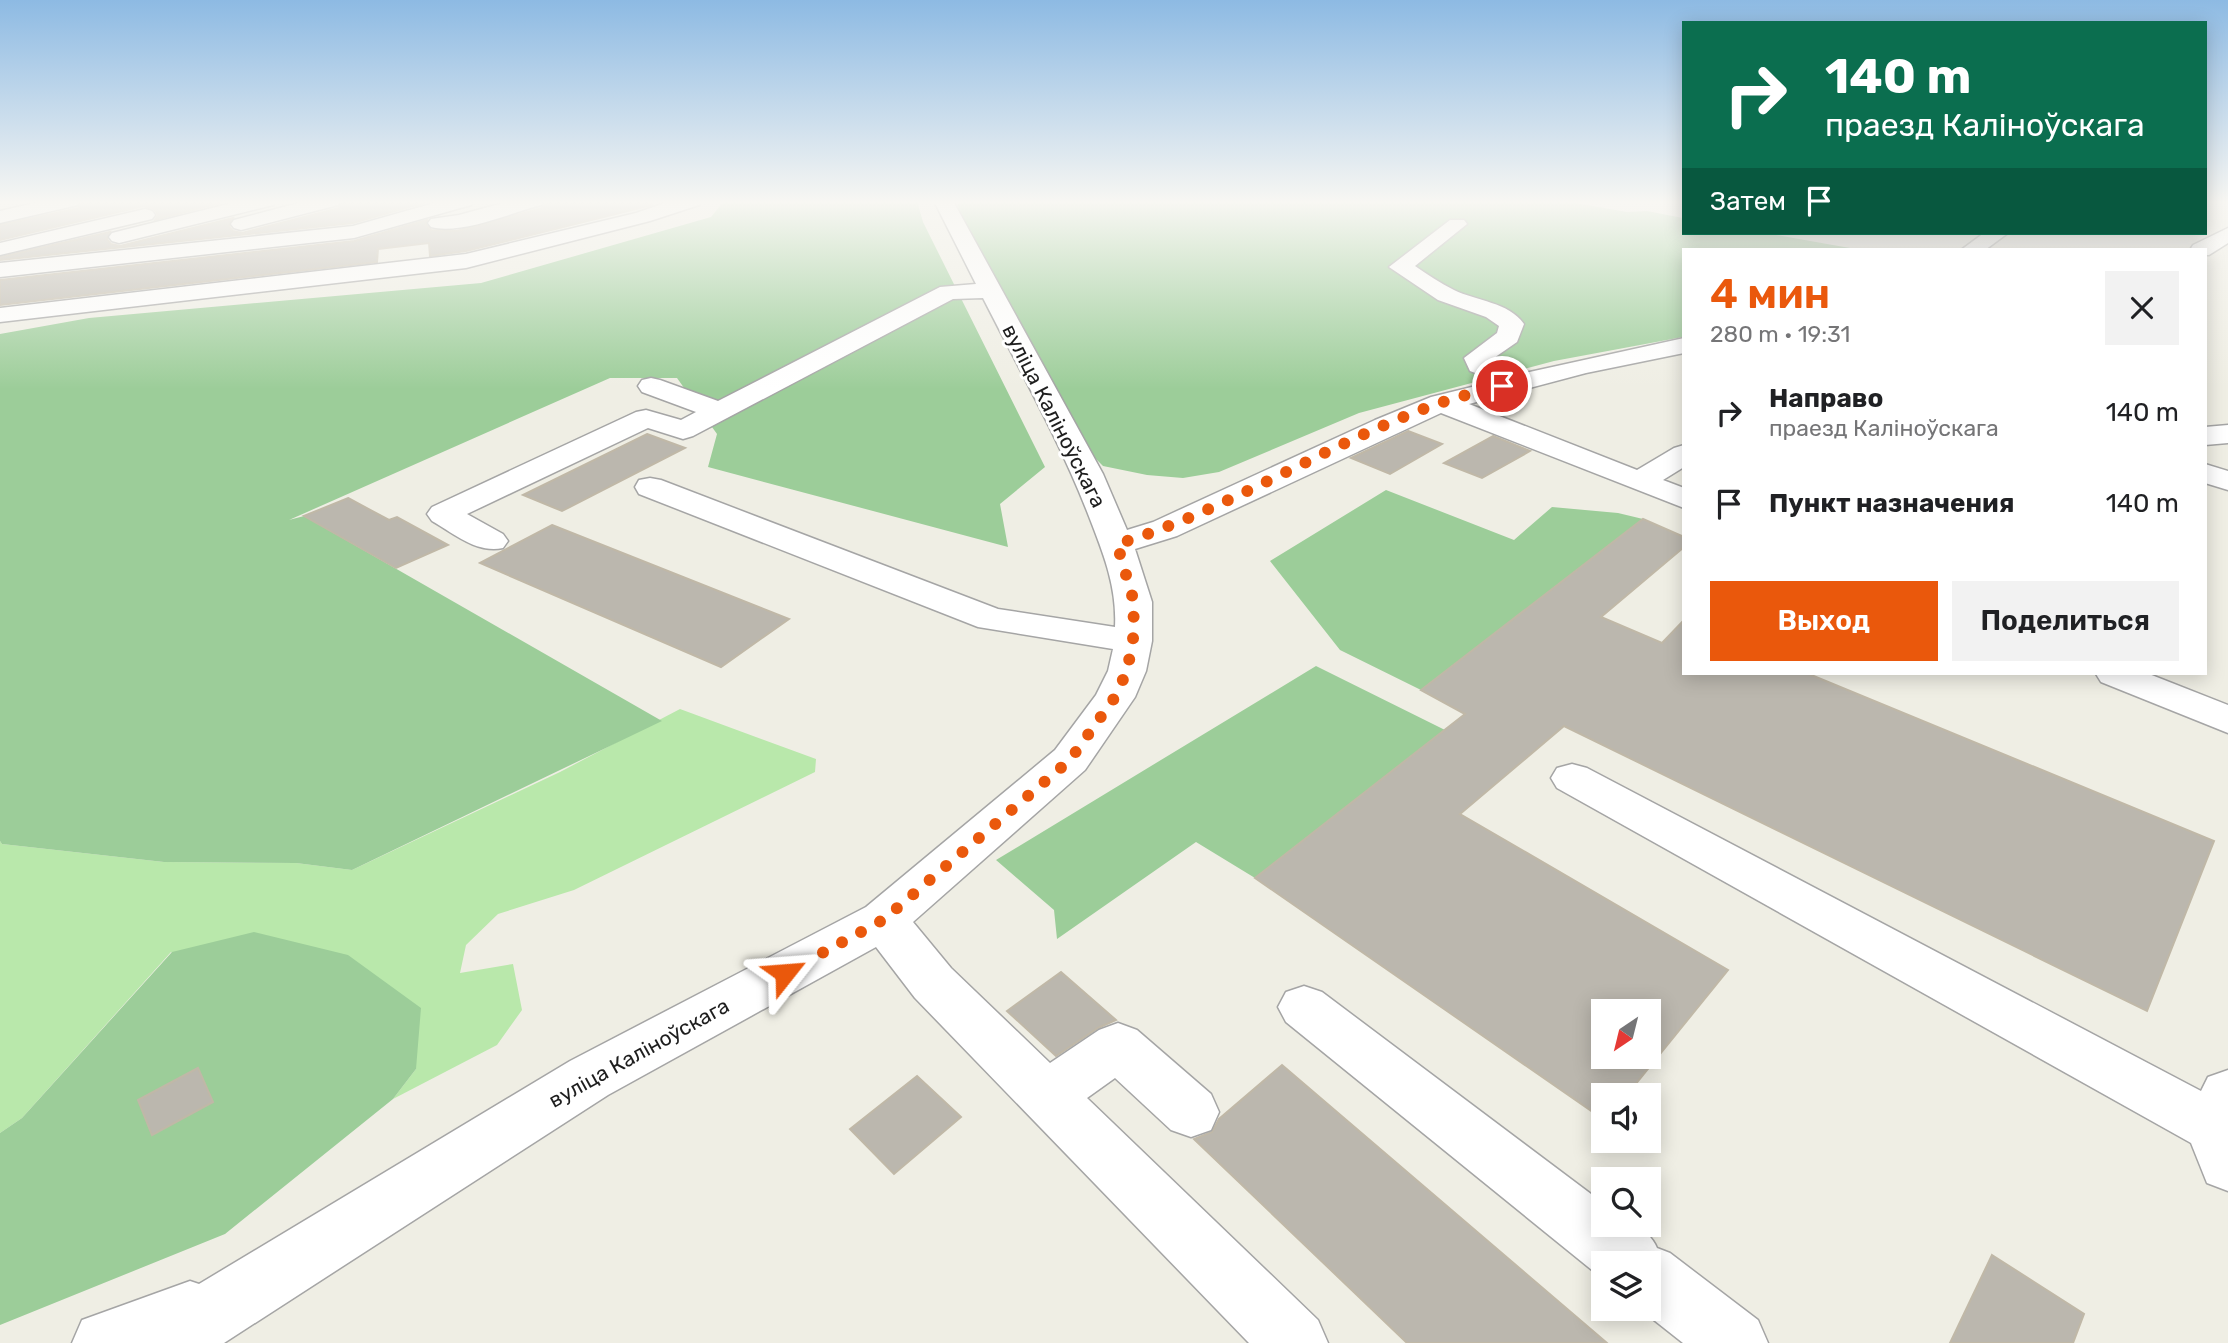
<!DOCTYPE html>
<html lang="ru">
<head>
<meta charset="utf-8">
<style>
  body { margin:0; font-family:Rubik,sans-serif; background:#f2f2f2; color:#202124; height:100vh; display:flex; flex-direction:column; font-size:26px; white-space:nowrap }
  * { box-sizing:border-box; margin:0 }
  p { font-size:23px; color:#757577 }
  .icon { flex:none; width:38px; height:38px; fill:none; stroke:currentColor; stroke-width:2; stroke-linecap:round; stroke-linejoin:round }
  .map { position:relative; flex:1; overflow:hidden }
  .side { position:absolute; left:1682px; top:248px; width:525px; height:427px; display:flex; flex-direction:column; background:#fff; border-radius:0px; box-shadow:0 4px 18px #0003 }
  .side>* { flex:none }
  .top-card { position:absolute; left:1682px; top:21px; width:525px; height:214px; border-radius:0px; box-shadow:0 4px 18px #0003; background:#0b6e4f; color:#fff; overflow:hidden }
  .needle { width:46px; rotate:215deg }
  .buttons { position:absolute; left:1591px; top:999px; display:grid; gap:14px }
  .buttons a { display:grid; place-items:center; width:70px; height:70px; border-radius:0px; background:#fff; box-shadow:0 4px 18px #0003; font-size:35px }
  .pin { position:absolute; display:grid; place-items:center; width:60px; height:60px; color:#fff; margin:-30px; border:4px solid #fff; border-radius:50%; box-shadow:0 2px 7px #0007 }
  .me { position:absolute; width:77px; margin:-38px; rotate:62deg; stroke-linejoin:round; filter:drop-shadow(0 0 5px #0008) }
  .turn { display:flex; align-items:center; gap:24px; height:147px; padding:0 28px; font-size:32px }
  .turn .icon { width:91px; height:91px; stroke-width:2.5 }
  .turn b { display:block; font-size:49px; line-height:60px }
  .then { display:flex; align-items:center; height:66px; padding:0 28px; background:#0003; gap:14px; font-size:26px }
  .round { display:grid; place-items:center; flex:none; width:74px; height:74px; border-radius:0px; background:#f2f2f2 }
  .summary { display:flex; align-items:center; justify-content:space-between; height:119px; padding:0 28px }
  h1 { font-size:42px; font-weight:600; line-height:52px; color:#ea580c }
  .primary-button { display:flex; gap:14px; margin-top:auto; padding:14px 28px }
  .primary-button a { flex:1; height:80px; border-radius:0px; background:#ea580c; color:#fff; font-size:28px; font-weight:600; line-height:80px; text-align:center }
  .primary-button a+a { background:#f2f2f2; color:#202124 }
  ul { padding:0; list-style:none }
  li { display:flex; align-items:center; gap:21px; height:91px; padding:0 28px }
  li div { flex:1 }
  li b { display:block; font-size:26px }
  li em { font-style:normal }
  .map>svg:first-child { display:block }
</style>
</head>
<body>
<div class="map">
<svg width="2228" height="1343" viewBox="0 0 2228 1343">
  <rect width="100%" height="100%" fill="#efeee4"/>
  <polygon fill="#b9e8ab" points="680,709 816,759 815,772 574,890 498,914 466,945 460,973 513,964 522,1010 497,1045 393,1099 416,1069 171,952 22,1118 0,1133 0,841 2,844 164,862 296,863 352,870 560,772"/>
  <g fill="#9ccd99">
    <polygon points="724,201 917,201 923,222 1045,467 1000,504 1008,547 708,467 717,434 677,378 610,378 289,520 304,516 662,721 352,870 296,863 164,862 2,844 0,841 0,334 89,318 481,283 711,217"/>
    <polygon points="959,201 1565,201 1627,212 1647,211 1683,218 1684,233 1765,233 1861,250 1684,250 1683,337 1554,361 1359,413 1219,472 1183,478 1147,475 1103,466 1085,448 956,210"/>
    <polygon points="1386,490 1514,540 1552,507 1618,513 1643,519 1421,690 1340,650 1270,561"/>
    <polygon points="1316,666 1445,730 1255,878 1196,842 1057,939 1054,910 996,860"/>
    <polygon points="254,932 348,955 421,1008 416,1069 393,1099 225,1234 0,1325 0,1133 22,1118 172,952"/>
  </g>
  <g fill="#bbb7ae" stroke="#c0b8a7" stroke-width="2" fill-rule="evenodd">
    <polygon points="82,201 227,201 155,220 158,215 154,209 144,206 0,240 0,225 79,208"/>
    <polygon points="342,201 430,201 353,223 0,260 0,257 110,232 107,239 111,244 120,246 233,218 229,226 233,231 242,233 339,208"/>
    <polygon points="545,201 652,201 652,205 466,251 430,256 429,243 378,249 377,262 0,305 0,280 354,241 427,220 426,225 431,230 457,231 542,208"/>
    <polygon points="1408,431 1442,444 1390,474 1351,458"/>
    <polygon points="647,434 685,448 562,511 523,495"/>
    <polygon points="1493,436 1530,451 1482,478 1444,463"/>
    <polygon points="348,498 389,520 397,517 448,545 396,568 304,516"/>
    <path d="M1643,519L1684,537V547L1601,617L1662,643L1684,620V674H1809L2214,841L2147,1011L1564,726L1460,814L1728,970L1626,1096H1603V1119L1255,878L1465,714L1421,690ZM1603,1012H1648V1057H1603Z"/>
    <polygon points="552,525 789,619 721,667 480,563"/>
    <polygon points="1061,972 1116,1020 1098,1028 1056,1056 1007,1011"/>
    <polygon points="1282,1065 1607,1343 1407,1343 1194,1139 1212,1132 1219,1119"/>
    <polygon points="198,1068 213,1102 152,1135 138,1100"/>
    <polygon points="917,1076 961,1117 894,1174 850,1129"/>
    <polygon points="1992,1255 2084,1314 2073,1343 1950,1343"/>
  </g>
  <g fill="none" stroke-linecap="round" stroke-linejoin="round">
    <g stroke="#a5a5a5" stroke-width="3">
      <g id="minor">
        <polygon points="43,201 80,201 78,205 0,223 0,211"/>
        <polygon points="240,201 275,201 273,205 119,243 112,241 109,237 112,233"/>
        <polygon points="306,201 340,201 338,205 241,230 234,228 231,224 234,220"/>
        <polygon points="441,201 473,201 471,205 354,238 0,277 0,263 353,226"/>
        <path d="M510,201H543L541,205C511,213 460,235 431,227L428,223L431,219L459,215Z"/>
        <polygon points="671,201 701,201 699,205 650,221 466,268 0,322 0,308 466,254 636,213"/>
        <path d="M934,201H953L1103,474L1127,530L1153,522L1375,420L1431,397L1496,381L1470,371L1464,358L1497,333L1499,326L1486,317L1438,300L1389,267L1450,220H1464L1467,224L1415,266C1427,274 1440,283 1454,290C1476,301 1509,302 1524,324L1517,342L1491,360L1525,373L1684,338V353L1586,373L1469,404L1637,470L1674,448L1684,445V467L1663,480L1684,488V508L1441,413L1177,536L1135,549L1152,602V641L1146,671L1135,697L1085,770L913,922L951,968L1050,1063L1099,1030L1118,1023L1137,1030L1211,1094L1219,1112L1211,1130L1191,1137L1171,1130L1115,1078L1087,1098L1318,1320L1328,1343H1249L915,998L876,947L608,1095L224,1343H72L82,1320L190,1281L199,1284L570,1061L866,907L1055,750L1096,695L1108,671L1113,649L978,627L639,494L635,487L639,480L650,478L661,480L998,609L1115,627C1117,588 1104,555 1090,519C1061,443 1020,371 983,298L953,299L693,436L683,439L648,428L467,514L503,534L508,541L503,548C477,554 453,533 432,521L427,514L432,507L636,412L646,410L681,420L696,412L642,392L638,386L642,380L651,378L660,380L718,401L940,287L976,284Z"/>
        <polygon points="145,209 152,211 155,215 152,219 0,255 0,243"/>
        <polygon points="2228,228 2228,243 2209,255 2205,255 2205,250 2190,250 2193,245"/>
        <polygon points="1984,233 2008,233 1985,250 1961,250"/>
        <polygon points="2228,425 2228,443 2205,445 2205,427"/>
        <polygon points="2205,464 2228,471 2228,490 2205,483"/>
        <polygon points="2096,674 2149,674 2228,705 2228,733 2101,682"/>
        <polygon points="1572,764 1587,768 2201,1091 2208,1077 2228,1070 2228,1191 2207,1183 2191,1143 1557,788 1551,778 1557,768"/>
        <path d="M1304,986L1322,992L1603,1203V1225C1623,1225 1648,1225 1657,1248L1670,1253L1758,1320L1768,1343H1683L1640,1309H1648V1264H1603V1279L1286,1022L1278,1007L1286,992Z"/>
      </g>
    </g>
    <use href="#minor" fill="#fff" fill-rule="evenodd"/>
  </g>
  <linearGradient id="sky" x2="0" y2="1"><stop stop-color="#8dbae3"/><stop offset="0.52" stop-color="#f8f7f3"/><stop offset="1" stop-color="#f8f7f3" stop-opacity="0"/></linearGradient>
  <rect width="2228" height="389" fill="url(#sky)"/>
  <g fill="none" stroke-linecap="round" stroke-linejoin="round">
    <path stroke="#ea580c" stroke-width="12" stroke-dasharray="0 21.6" d="M785,973L883,920L1070,760L1115,697L1127,671L1133,640L1134,602L1117,544C1230,510 1329,442 1440,403C1460,396 1482,391 1502,386"/>
  </g>
  <g text-anchor="middle" stroke-width="6" stroke-linejoin="round" paint-order="stroke">
    <g font-size="21" fill="#1e1e1e" stroke="#fff">
      <text transform="translate(1054 416) rotate(63)" y="7">вуліца Каліноўскага</text>
      <text transform="translate(639 1053) rotate(-29)" y="7">вуліца Каліноўскага</text>
    </g>
  </g>
</svg>
<div class="buttons">
<a><svg class="needle" viewBox="-14 -14 28 28"><path d="M0-13l5 13h-10z" fill="#e53935"/><path d="M0 13l5-13h-10z" fill="#757577"/></svg></a>
<a><svg class="icon" aria-label="sound" viewBox="0 0 24 24"><path d="M4 9h4l5-4v14l-5-4H4zM17 9q2 3 0 6"/></svg></a>
<a><svg class="icon" aria-label="search" viewBox="0 0 24 24"><circle cx="10" cy="10" r="6"/><path d="M15 15l6 6"/></svg></a>
<a><svg class="icon" aria-label="layers" viewBox="0 0 24 24"><path d="M12 4l9 5-9 5-9-5zM3 14l9 5 9-5"/></svg></a>
</div>
<div class="pin" style="left:1502px;top:386px;background:#d93025"><svg class="icon" aria-label="arrive" viewBox="0 0 24 24"><path d="M6 21V4h12l-3 4 3 4H6"/></svg></div>
<svg class="me" style="left:785px;top:973px" viewBox="-20 -20 40 40"><path d="M0-17L14 15 0 8-14 15z" fill="#ea580c" stroke="#fff" stroke-width="4"/></svg>
<div class="top-card">
<div class="turn"><svg class="icon" aria-label="right" viewBox="0 0 24 24"><path d="M7 20v-9h11M14 6l5 5-5 5"/></svg><div><b>140 m</b>праезд Каліноўскага</div></div>
<div class="then">Затем<svg class="icon" aria-label="arrive" viewBox="0 0 24 24"><path d="M6 21V4h12l-3 4 3 4H6"/></svg></div>
</div>
<section class="side">
<div class="summary"><div><h1>4 мин</h1><p>280 m · 19:31</p></div><a class="round"><svg class="icon" aria-label="close" viewBox="0 0 24 24"><path d="M6 6l12 12M18 6L6 18"/></svg></a></div>
<ul>
<li><svg class="icon" aria-label="right" viewBox="0 0 24 24"><path d="M7 20v-9h11M14 6l5 5-5 5"/></svg><div><b>Направо</b><p>праезд Каліноўскага</p></div><em>140 m</em></li>
<li><svg class="icon" aria-label="arrive" viewBox="0 0 24 24"><path d="M6 21V4h12l-3 4 3 4H6"/></svg><div><b>Пункт назначения</b></div><em>140 m</em></li>
</ul>
<div class="primary-button"><a>Выход</a><a>Поделиться</a></div>
</section>
</div>
</body>
</html>
